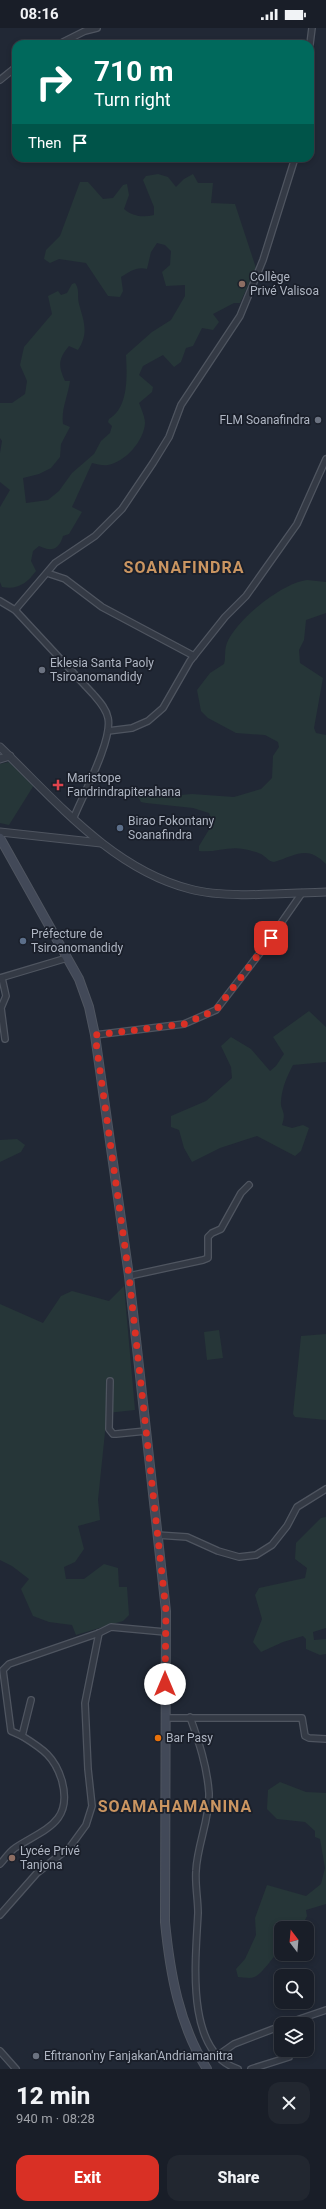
<!DOCTYPE html>
<html lang="en">
<head>
<meta charset="utf-8">
<style>
  body { margin:0; font-family:Roboto,sans-serif; background:#222730; color:#f1f3f6; height:100vh; display:flex; flex-direction:column; font-size:15px; white-space:nowrap }
  * { box-sizing:border-box; margin:0 }
  p { font-size:13px; color:#9fa2a8 }
  .icon { flex:none; width:22px; height:22px; fill:none; stroke:currentColor; stroke-width:2; stroke-linecap:round; stroke-linejoin:round }
  .map { position:relative; height:2041px; overflow:hidden }
  .side { display:flex; flex-direction:column; background:#191e28; flex:1 }
  .side>* { flex:none }
  .hud { position:absolute; left:12px; top:12px; width:302px; height:122px; border-radius:12px; box-shadow:0 2px 6px #0003,0 0 0 1px #373c45; background:#00695c; color:#fff; overflow:hidden }
  .needle { width:26px; rotate:344deg }
  .buttons { position:absolute; left:274px; top:1893px; display:grid; gap:8px }
  .buttons a { display:grid; place-items:center; width:40px; height:40px; border-radius:8px; background:#191e28; box-shadow:0 2px 6px #0003,0 0 0 1px #373c45; font-size:20px }
  .pin { position:absolute; display:grid; place-items:center; width:34px; height:34px; color:#fff; margin:-17px; border-radius:8px; box-shadow:0 2px 6px #0006 }
  .me { position:absolute; width:44px; margin:-22px; rotate:0deg; stroke-linejoin:round; filter:drop-shadow(0 0 3px #0008) }
  .turn { display:flex; align-items:center; gap:14px; height:84px; padding:0 16px; font-size:18px }
  .turn .icon { width:52px; height:52px; stroke-width:2.5 }
  .turn b { display:block; font-size:28px; line-height:34px }
  .then { display:flex; align-items:center; height:38px; padding:0 16px; background:#0003; gap:8px; font-size:15px }
  .round { display:grid; place-items:center; flex:none; width:42px; height:42px; border-radius:12px; background:#222730 }
  .overview { display:flex; align-items:center; justify-content:space-between; height:68px; padding:0 16px }
  h1 { font-size:24px; font-weight:800; line-height:30px }
  .primary-button { display:flex; gap:8px; margin-top:auto; padding:8px 16px }
  .primary-button a { flex:1; height:46px; border-radius:12px; background:#d93025; color:#fff; font-size:16px; font-weight:800; line-height:46px; text-align:center }
  .primary-button a+a { background:#222730; color:#f1f3f6 }
  .status { display:flex; justify-content:space-between; align-items:center; height:28px; padding:0 20px; background:#191e28; direction:ltr }
  .status svg { height:11px; fill:currentColor }
  .map>svg:first-child { display:block }
</style>
</head>
<body>
<div class="status"><b>08:16</b><svg viewBox="0 0 49 12"><path d="M0 12V9h3v3zM5 12V6h3v6zM10 12V3h3v9zM15 12V0h3v12zM26 1h20v11H26zM47 4h2v5h-2z"/></svg></div>
<div class="map">
<svg width="326" height="2041" viewBox="0 0 326 2041">
  <rect width="100%" height="100%" fill="#212835"/>
  <g fill="#263638">
    <path d="M158,146L168,149L176,159L184,151L193,146L198,155H213L211,175L235,176L256,240L240,275H234L213,286L219,294L213,302L202,300L193,318L186,320L181,334L174,339L163,327L143,338L139,347L153,359L152,364L139,375C141,380 145,389 145,395C144,413 125,434 108,437C103,438 97,436 92,435L72,479L82,484L69,506L63,508C59,522 51,524 39,518L33,523L31,533L36,543C27,555 18,562 2,559L0,554V479L10,462L0,454V425L2,413L0,410V375H12L25,366L27,353L20,337L24,319L52,286L48,268L58,263L61,267L67,265L72,256L75,255C80,262 77,268 79,276C84,294 89,305 78,322L69,318C58,331 58,338 65,353H70C68,368 61,381 63,396L70,399L61,416L60,429L51,440L39,446L23,450L26,475L48,472L59,463L72,445L94,426L101,413L110,405L112,398L108,394L109,391C129,380 127,347 126,327L152,304L171,292L185,268V257L166,258L162,244L170,237L171,223L165,217L157,215L151,224L147,241C137,238 129,244 121,249L123,263L120,269L108,268L86,235L59,231L50,235L44,231L46,222L60,208L80,154H88L103,171L113,170L123,157L127,156L129,167L124,181C132,188 143,190 154,187V179L143,152L146,148Z"/>
    <path d="M307,552L326,554V585L306,592L304,612L299,622L300,635L323,650L314,700L316,705L326,707V836C307,817 297,827 274,834C267,833 267,829 261,826C257,824 249,822 243,821C229,818 214,825 199,823V818L213,795L209,785L193,780L146,775L141,774L138,769L142,765L169,768L192,766L234,769L261,761L272,750L273,728L279,719L278,714L265,707L236,705L208,690L201,683L197,662L210,645L224,636C226,630 224,622 227,615C237,591 282,555 307,552Z"/>
    <polygon points="9,734 34,757 9,797 0,795 0,736"/>
    <path d="M309,983L326,999V1034L293,1037C287,1048 282,1060 281,1073C280,1083 287,1082 282,1097L292,1100L303,1097L309,1100L301,1123L295,1128L257,1108L220,1120L192,1134L184,1120L179,1102L171,1099V1088L206,1073L232,1050L231,1039L221,1018L231,1009L251,1021L270,1043L276,1038L284,1026L273,1009Z"/>
    <polygon points="17,1111 25,1117 21,1124 0,1134 0,1112"/>
    <polygon points="124,1258 135,1382 107,1385 98,1472 100,1492 78,1498 84,1521 75,1534 64,1539 66,1551 84,1551 104,1536 118,1540 119,1559 127,1559 129,1587 123,1593 76,1607 72,1597 49,1594 33,1588 21,1561 29,1551 12,1538 0,1532 0,1276 43,1295 61,1268 72,1263 109,1273"/>
    <polygon points="219,1302 223,1330 207,1332 204,1304"/>
    <polygon points="326,1306 326,1392 295,1389 293,1386 301,1308"/>
    <polygon points="326,1489 326,1600 313,1604 314,1612 326,1611 326,1626 320,1627 306,1621 306,1611 303,1608 283,1614 261,1624 253,1614 262,1591 255,1567 259,1560 305,1550 307,1540 295,1531 296,1515 321,1490"/>
    <path d="M280,1754L306,1764L326,1765V1876L306,1882L307,1888L301,1900H281V1921C273,1928 262,1947 254,1949C250,1951 243,1949 238,1949L236,1941L245,1931L256,1907L255,1890L267,1857L306,1868L321,1856L325,1840L320,1811L315,1809V1803L305,1794L277,1791L267,1781L268,1762Z"/>
  </g>
  <g fill="none" stroke-linecap="round" stroke-linejoin="round">
    <g stroke="#4f5560" stroke-width="8">
      <g id="minor">
        <polyline points="59,16 85,3 97,0"/>
        <polyline points="310,16 312,0"/>
        <polyline points="0,52 16,39"/>
        <polyline points="50,546 65,551 102,579 194,628"/>
        <path d="M0,573L15,582L93,666C99,673 106,680 108,690C113,711 83,767 74,789"/>
        <polyline points="15,582 55,535 95,508 122,481 153,435 169,409 181,377 240,288 263,232 295,130"/>
        <polyline points="108,703 132,700 148,693 163,680 190,633 225,589 246,568 297,496 326,431"/>
        <polyline points="0,950 67,930"/>
        <polyline points="2,950 6,968 1,980 5,1011"/>
        <polyline points="95,1007 184,996 216,982 263,921 302,865"/>
        <polyline points="129,1248 203,1232 208,1230 208,1209 212,1205 221,1201 241,1165 249,1157"/>
        <polyline points="110,1353 109,1401 113,1406 116,1406 146,1403"/>
        <polyline points="157,1507 187,1509 218,1523 239,1529 256,1527 272,1517 287,1498 297,1479 326,1461"/>
        <path d="M190,1689C199,1714 207,1738 209,1765C210,1791 197,1817 196,1843C195,1857 198,1871 198,1885C196,1929 184,2024 238,2041"/>
        <polyline points="165,1690 302,1690 305,1708 309,1710 326,1711"/>
        <polyline points="22,1708 11,1703 3,1642 9,1636 99,1605 111,1599 165,1604"/>
        <path d="M0,1836C5,1831 9,1824 15,1820C44,1801 73,1795 62,1753C55,1729 43,1721 22,1708L31,1672"/>
        <polyline points="0,1887 37,1845 70,1819 86,1797 92,1778 88,1741 85,1675 99,1605"/>
        <polyline points="285,1996 326,1982"/>
        <polyline points="0,2023 16,2041"/>
        <polyline points="217,2028 234,2016 281,1998"/>
        <polyline points="251,2041 289,2029"/>
      </g>
    </g>
    <g stroke="#4f5560" stroke-width="9">
      <g id="tertiary">
        <path d="M0,719C56,773 112,841 190,861C226,871 287,865 326,864"/>
        <polyline points="0,731 10,728"/>
        <polyline points="0,804 101,815"/>
      </g>
    </g>
    <g stroke="#4f5560" stroke-width="10">
      <path id="secondary" d="M0,810L79,951L89,979L95,1007L129,1248L166,1583L165,1894C170,1945 179,1997 207,2041"/>
    </g>
    <use href="#minor" stroke="#343a45" stroke-width="5.5"/>
    <use href="#tertiary" stroke="#343a45" stroke-width="7"/>
    <use href="#secondary" stroke="#424958" stroke-width="8"/>
  </g>
  <g fill="none" stroke-linecap="round" stroke-linejoin="round">
    <polyline stroke="#d93025" stroke-width="7" stroke-dasharray="0 12.6" points="165,1656 166,1583 129,1248 95,1007 184,996 216,982 271,910"/>
  </g>
  <g fill="#8d6e63" stroke="#1a1f2a" stroke-width="1.5">
    <circle cx="242" cy="256" r="4"/>
    <circle cx="12" cy="1830" r="4"/>
  </g>
  <g fill="#6b7280" stroke="#1a1f2a" stroke-width="1.5">
    <circle cx="318" cy="392" r="4"/>
    <circle cx="42" cy="642" r="4"/>
    <circle cx="36" cy="2028" r="4"/>
  </g>
  <path fill="#e0444e" stroke="#1a1f2a" stroke-width="1.5" d="M56 751h4v4h4v4h-4v4h-4v-4h-4v-4h4z"/>
  <g fill="#5c6f8a" stroke="#1a1f2a" stroke-width="1.5">
    <circle cx="120" cy="800" r="4"/>
    <circle cx="23" cy="913" r="4"/>
  </g>
  <circle fill="#e8710a" stroke="#1a1f2a" stroke-width="1.5" cx="158" cy="1710" r="4"/>
  <g text-anchor="middle" stroke-width="3.5" stroke-linejoin="round" paint-order="stroke">
    <g font-size="12" fill="#aeb5c2" stroke="#1a1f2a" text-anchor="start">
      <text x="250" y="253">Collège<tspan x="250" dy="14">Privé Valisoa</tspan></text>
      <text x="310" y="396" text-anchor="end">FLM Soanafindra</text>
      <text x="50" y="639">Eklesia Santa Paoly<tspan x="50" dy="14">Tsiroanomandidy</tspan></text>
      <text x="67" y="754">Maristope<tspan x="67" dy="14">Fandrindrapiterahana</tspan></text>
      <text x="128" y="797">Birao Fokontany<tspan x="128" dy="14">Soanafindra</tspan></text>
      <text x="31" y="910">Préfecture de<tspan x="31" dy="14">Tsiroanomandidy</tspan></text>
      <text x="166" y="1714">Bar Pasy</text>
      <text x="20" y="1827">Lycée Privé<tspan x="20" dy="14">Tanjona</tspan></text>
      <text x="44" y="2032">Efitranon'ny Fanjakan'Andriamanitra</text>
    </g>
    <g font-size="16" font-weight="bold" letter-spacing="1" fill="#ca9561" stroke="#1a1f2a">
      <text x="184" y="545">SOANAFINDRA</text>
      <text x="175" y="1784">SOAMAHAMANINA</text>
    </g>
  </g>
</svg>
<div class="buttons">
<a><svg class="needle" viewBox="-14 -14 28 28"><path d="M0-13l5 13h-10z" fill="#e53935"/><path d="M0 13l5-13h-10z" fill="#9fa2a8"/></svg></a>
<a><svg class="icon" aria-label="search" viewBox="0 0 24 24"><circle cx="10" cy="10" r="6"/><path d="M15 15l6 6"/></svg></a>
<a><svg class="icon" aria-label="layers" viewBox="0 0 24 24"><path d="M12 4l9 5-9 5-9-5zM3 14l9 5 9-5"/></svg></a>
</div>
<div class="pin" style="left:271px;top:910px;background:#d93025"><svg class="icon" aria-label="arrive" viewBox="0 0 24 24"><path d="M6 21V4h12l-3 4 3 4H6"/></svg></div>
<svg class="me" style="left:165px;top:1656px" viewBox="-20 -20 40 40"><circle r="19" fill="#fff"/><path d="M0-13L10 11 0 6-10 11z" fill="#d93025"/></svg>
<div class="hud">
<div class="turn"><svg class="icon" aria-label="right" viewBox="0 0 24 24"><path d="M7 20v-9h11M14 6l5 5-5 5"/></svg><div><b>710 m</b>Turn right</div></div>
<div class="then">Then<svg class="icon" aria-label="arrive" viewBox="0 0 24 24"><path d="M6 21V4h12l-3 4 3 4H6"/></svg></div>
</div>
</div>
<section class="side">
<div class="overview"><div><h1>12 min</h1><p>940 m · 08:28</p></div><a class="round"><svg class="icon" aria-label="close" viewBox="0 0 24 24"><path d="M6 6l12 12M18 6L6 18"/></svg></a></div>
<div class="primary-button"><a>Exit</a><a>Share</a></div>
</section>
</body>
</html>
